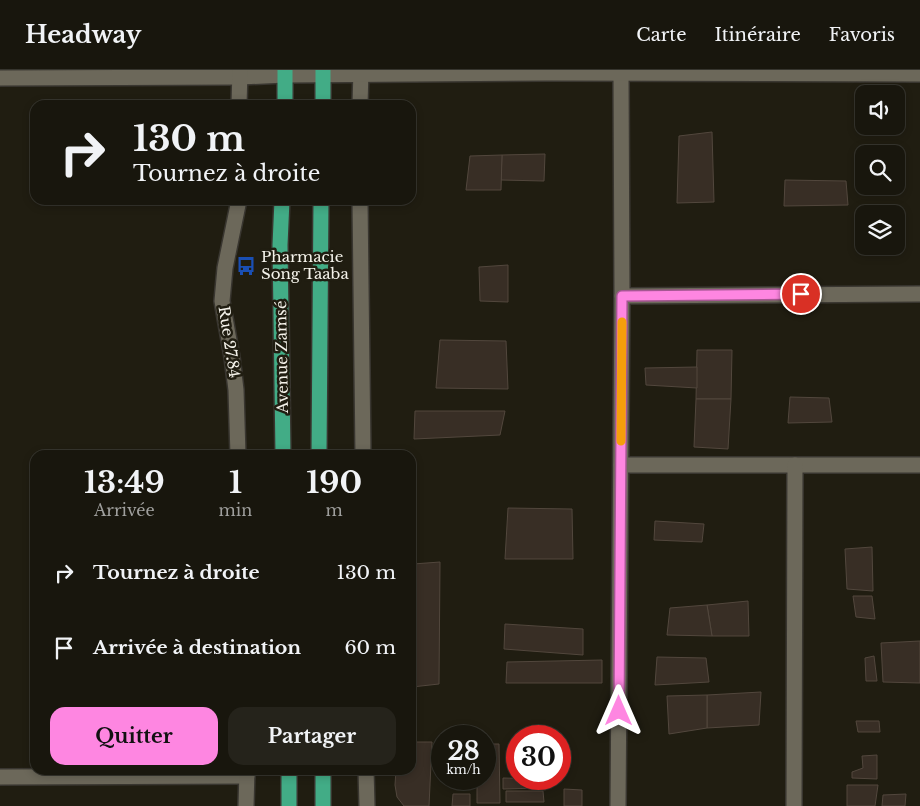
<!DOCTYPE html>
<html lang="fr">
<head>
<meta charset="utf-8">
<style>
  body { margin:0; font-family:"Libre Baskerville",serif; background:#25231b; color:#f1f3f6; height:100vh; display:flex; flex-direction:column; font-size:19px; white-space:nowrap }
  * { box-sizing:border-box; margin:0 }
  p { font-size:16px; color:#9f9f9d }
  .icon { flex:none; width:28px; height:28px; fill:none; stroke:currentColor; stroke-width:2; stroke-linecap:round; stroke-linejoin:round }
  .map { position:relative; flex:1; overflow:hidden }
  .drawer { position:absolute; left:30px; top:380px; width:386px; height:325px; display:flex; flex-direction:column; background:#18160d; border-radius:15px; box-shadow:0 2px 8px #0003,0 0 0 1px #36352e }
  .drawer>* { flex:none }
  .banner { position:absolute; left:30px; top:30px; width:386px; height:105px; border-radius:15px; box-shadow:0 2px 8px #0003,0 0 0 1px #36352e; background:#18160d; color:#f1f3f6; overflow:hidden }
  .tools { position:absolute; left:855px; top:15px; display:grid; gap:10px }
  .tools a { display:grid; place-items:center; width:50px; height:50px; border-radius:10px; background:#18160d; box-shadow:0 2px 8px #0003,0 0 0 1px #36352e; font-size:25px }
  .speed { position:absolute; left:431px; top:655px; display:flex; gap:10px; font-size:25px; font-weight:700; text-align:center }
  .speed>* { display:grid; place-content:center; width:65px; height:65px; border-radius:50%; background:#18160d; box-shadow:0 2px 8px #0003,0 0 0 1px #36352e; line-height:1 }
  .speed small { font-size:12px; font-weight:400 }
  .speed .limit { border:8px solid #d22; background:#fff; color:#111 }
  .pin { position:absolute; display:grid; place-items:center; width:42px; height:42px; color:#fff; margin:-21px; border:2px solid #fff; border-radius:50%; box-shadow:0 1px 5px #0007 }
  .me { position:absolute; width:55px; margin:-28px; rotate:0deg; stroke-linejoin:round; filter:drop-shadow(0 0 4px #0008) }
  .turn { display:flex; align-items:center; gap:18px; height:105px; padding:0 20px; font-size:22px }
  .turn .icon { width:65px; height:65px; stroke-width:2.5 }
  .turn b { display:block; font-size:35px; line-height:42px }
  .eta { display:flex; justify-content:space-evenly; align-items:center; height:85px; text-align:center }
  .eta b { font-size:30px; font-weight:800; line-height:35px }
  .cta { display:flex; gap:10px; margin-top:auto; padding:10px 20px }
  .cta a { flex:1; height:58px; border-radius:15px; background:#fe86e1; color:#111; font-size:20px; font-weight:800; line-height:58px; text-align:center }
  .cta a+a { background:#25231b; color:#f1f3f6 }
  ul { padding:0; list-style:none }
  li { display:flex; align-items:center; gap:15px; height:75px; padding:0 20px }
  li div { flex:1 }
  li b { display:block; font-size:19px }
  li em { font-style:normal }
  header { display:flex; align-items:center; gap:30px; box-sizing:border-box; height:70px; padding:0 25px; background:#18160d; border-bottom:1px solid #36352e }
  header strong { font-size:24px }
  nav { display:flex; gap:28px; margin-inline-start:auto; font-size:18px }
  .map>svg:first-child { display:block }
</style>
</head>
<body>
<header>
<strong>Headway</strong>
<nav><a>Carte</a><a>Itinéraire</a><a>Favoris</a></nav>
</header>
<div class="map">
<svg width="920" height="736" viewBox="0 0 920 736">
  <rect width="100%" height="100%" fill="#201d11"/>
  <g fill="#382e25" stroke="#52473d">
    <polygon points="712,62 714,132 677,133 679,66"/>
    <polygon points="545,84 544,111 501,110 502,85"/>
    <polygon points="502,85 501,120 466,120 470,86"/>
    <polygon points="785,110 846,111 848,135 784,136"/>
    <polygon points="508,195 508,232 480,231 479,197"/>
    <polygon points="440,270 506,271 508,319 436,318"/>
    <polygon points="697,280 732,280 731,329 696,329"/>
    <polygon points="697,297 697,318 646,315 645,298"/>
    <polygon points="790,327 829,328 832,352 788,353"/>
    <polygon points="696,329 731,329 728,379 694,377"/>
    <polygon points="415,341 505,341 500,365 414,369"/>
    <polygon points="508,438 572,439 573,489 505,489"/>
    <polygon points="655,451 704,454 702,472 654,470"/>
    <polygon points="872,477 873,521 847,519 845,479"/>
    <polygon points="440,492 439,614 412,617 413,494"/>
    <polygon points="853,526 872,526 875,549 856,547"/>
    <polygon points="748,531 749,566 712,566 707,535"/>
    <polygon points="707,535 712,566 667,565 670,538"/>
    <polygon points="505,554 583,559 583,585 504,579"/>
    <polygon points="920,571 920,613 883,612 881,573"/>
    <polygon points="874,586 877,611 866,611 865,588"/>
    <polygon points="657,587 706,588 709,612 655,615"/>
    <polygon points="602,590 602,613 506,613 507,592"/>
    <polygon points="761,622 759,655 707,658 707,625"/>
    <polygon points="707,625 707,658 669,664 667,626"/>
    <polygon points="856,651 879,651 880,662 858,662"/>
    <polygon points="411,672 432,672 429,736 404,736 397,727 395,715 396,700 411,700"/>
    <polygon points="485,674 499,674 500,733 477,733 477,709 485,709"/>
    <polygon points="877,685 877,709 852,708 852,702 863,698 862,686"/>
    <polygon points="503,708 540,709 540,718 503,719"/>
    <polygon points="453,709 473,709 473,717 452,717"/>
    <polygon points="847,715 878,715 875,736 847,736"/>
    <polygon points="564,719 582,720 582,736 564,736"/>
    <polygon points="506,721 543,721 544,732 506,732"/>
    <polygon points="453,724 470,724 470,736 452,736"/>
    <polygon points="906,724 905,736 882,736 883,725"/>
  </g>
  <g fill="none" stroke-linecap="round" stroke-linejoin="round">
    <g stroke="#393630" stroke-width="18">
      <g id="minor">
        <polyline points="0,8 240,7 285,5"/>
        <polyline points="239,35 240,0"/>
        <polyline points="360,35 361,0"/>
        <polyline points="360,130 363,385"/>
        <polyline points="622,226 920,224"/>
        <polyline points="238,385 236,320 232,287 222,231 225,198 239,130"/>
        <polyline points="621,395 920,395"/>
        <polyline points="366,700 367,736"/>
        <polyline points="0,707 247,706"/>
        <polyline points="246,736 247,700"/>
        <polyline points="618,736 622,226 621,3"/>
        <polyline points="794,736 795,395"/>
      </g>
    </g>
    <g stroke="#393630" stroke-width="18">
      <polyline id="tertiary" points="285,5 548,3 920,4"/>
    </g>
    <g stroke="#393630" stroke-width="18">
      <g id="trunk">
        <polyline points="285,35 285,0"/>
        <polyline points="323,35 323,0"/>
        <polyline points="282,130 280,175 283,385"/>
        <polyline points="319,385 321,130"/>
        <polyline points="289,700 289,736"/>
        <polyline points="323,700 323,736"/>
      </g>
    </g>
    <use href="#minor" stroke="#6c685a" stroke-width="15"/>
    <use href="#tertiary" stroke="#6c685a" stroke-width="15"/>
    <use href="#trunk" stroke="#42ac86" stroke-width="15"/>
  </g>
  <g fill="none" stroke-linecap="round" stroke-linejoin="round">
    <g stroke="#a55792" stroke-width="12">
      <polyline id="route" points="619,641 622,226 801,224"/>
    </g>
    <use href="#route" stroke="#fe86e1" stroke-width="9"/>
    <polyline stroke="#f59e0b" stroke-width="9" points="621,371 622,252"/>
  </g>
  <defs>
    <g id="bus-bare" transform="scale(1.5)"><path d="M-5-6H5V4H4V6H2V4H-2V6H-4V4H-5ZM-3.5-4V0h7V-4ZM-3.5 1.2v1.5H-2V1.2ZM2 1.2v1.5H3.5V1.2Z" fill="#1a4fb4" stroke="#201d11" stroke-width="2.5" paint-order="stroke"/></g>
  </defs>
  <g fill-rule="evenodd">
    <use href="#bus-bare" x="246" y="196"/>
  </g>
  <g text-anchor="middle" stroke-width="5" stroke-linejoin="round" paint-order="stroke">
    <g font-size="15" fill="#f4f2ea" stroke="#201d11" text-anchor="start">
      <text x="261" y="192">Pharmacie<tspan x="261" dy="17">Song Taaba</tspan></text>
    </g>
    <g font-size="15" fill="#f4f2ea" stroke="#201d11">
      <text transform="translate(229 272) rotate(81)" y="5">Rue 27.84</text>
      <text transform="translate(282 287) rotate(-91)" y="5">Avenue Zamsé</text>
    </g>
  </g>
</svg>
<div class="tools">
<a><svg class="icon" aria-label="sound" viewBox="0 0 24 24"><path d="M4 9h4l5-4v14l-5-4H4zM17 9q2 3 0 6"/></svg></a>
<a><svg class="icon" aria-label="search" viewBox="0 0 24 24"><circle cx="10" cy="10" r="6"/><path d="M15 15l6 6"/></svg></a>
<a><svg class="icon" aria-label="layers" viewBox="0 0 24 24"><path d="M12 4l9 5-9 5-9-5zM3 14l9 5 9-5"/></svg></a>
</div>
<div class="speed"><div>28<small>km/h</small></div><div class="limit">30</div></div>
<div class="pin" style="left:801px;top:224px;background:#d93025"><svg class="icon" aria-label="arrive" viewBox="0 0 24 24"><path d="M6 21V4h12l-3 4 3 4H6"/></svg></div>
<svg class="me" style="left:619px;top:641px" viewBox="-20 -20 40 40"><path d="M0-17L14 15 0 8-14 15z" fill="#fe86e1" stroke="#fff" stroke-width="4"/></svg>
<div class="banner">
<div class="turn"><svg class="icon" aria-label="right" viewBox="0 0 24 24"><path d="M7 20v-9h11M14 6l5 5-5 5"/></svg><div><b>130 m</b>Tournez à droite</div></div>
</div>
<section class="drawer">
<div class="eta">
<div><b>13:49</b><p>Arrivée</p></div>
<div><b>1</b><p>min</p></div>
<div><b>190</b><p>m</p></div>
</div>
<ul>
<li><svg class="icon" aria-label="right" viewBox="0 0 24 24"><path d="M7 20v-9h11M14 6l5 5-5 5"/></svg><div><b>Tournez à droite</b></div><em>130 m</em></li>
<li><svg class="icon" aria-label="arrive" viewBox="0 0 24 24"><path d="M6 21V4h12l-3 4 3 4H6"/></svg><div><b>Arrivée à destination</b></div><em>60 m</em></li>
</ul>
<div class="cta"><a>Quitter</a><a>Partager</a></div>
</section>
</div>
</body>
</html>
